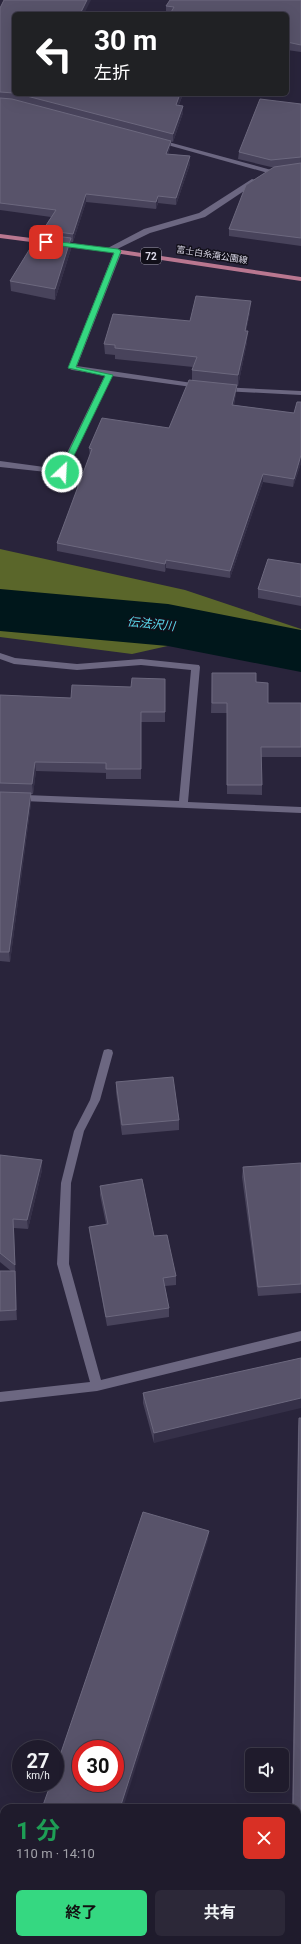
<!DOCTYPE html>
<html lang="ja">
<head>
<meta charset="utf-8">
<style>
  body { margin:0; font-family:Roboto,"Noto Sans JP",sans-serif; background:#2c2838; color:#f1f3f6; height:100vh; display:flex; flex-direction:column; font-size:15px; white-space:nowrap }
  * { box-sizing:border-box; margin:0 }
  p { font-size:13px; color:#a1a1a9 }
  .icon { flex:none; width:22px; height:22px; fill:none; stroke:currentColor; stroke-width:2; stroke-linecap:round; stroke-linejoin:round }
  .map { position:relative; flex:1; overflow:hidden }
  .drawer { position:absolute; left:0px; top:1804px; width:301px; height:140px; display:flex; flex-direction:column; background:#1f1b2c; border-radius:12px 12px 0 0; box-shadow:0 4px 16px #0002,0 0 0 1px #3c3948 }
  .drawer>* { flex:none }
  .top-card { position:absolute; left:12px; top:12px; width:277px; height:84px; border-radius:6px; box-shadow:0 4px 16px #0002,0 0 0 1px #3c3948; background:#202124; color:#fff; overflow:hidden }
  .tools { position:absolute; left:245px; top:1748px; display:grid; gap:8px }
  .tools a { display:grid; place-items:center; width:44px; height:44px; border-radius:6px; background:#1f1b2c; box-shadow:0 4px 16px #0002,0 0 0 1px #3c3948; font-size:20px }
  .speed { position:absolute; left:12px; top:1740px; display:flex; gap:8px; font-size:20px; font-weight:700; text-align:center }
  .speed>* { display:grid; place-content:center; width:52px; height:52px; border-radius:50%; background:#1f1b2c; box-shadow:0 4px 16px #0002,0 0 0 1px #3c3948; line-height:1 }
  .speed small { font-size:10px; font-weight:400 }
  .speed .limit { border:6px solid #d22; background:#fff; color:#111 }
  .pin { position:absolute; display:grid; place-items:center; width:34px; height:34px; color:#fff; margin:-17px; border-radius:8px; box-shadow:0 2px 6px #0006 }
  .me { position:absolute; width:44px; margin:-22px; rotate:25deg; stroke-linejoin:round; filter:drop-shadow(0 0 3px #0008) }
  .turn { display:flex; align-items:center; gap:14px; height:84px; padding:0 16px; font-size:18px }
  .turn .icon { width:52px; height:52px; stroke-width:2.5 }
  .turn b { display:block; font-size:28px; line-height:34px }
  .round { display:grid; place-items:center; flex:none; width:42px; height:42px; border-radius:6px; background:#2c2838 }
  .headline { display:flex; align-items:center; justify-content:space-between; height:68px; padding:0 16px }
  h1 { font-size:24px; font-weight:700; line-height:30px; color:#1e9e55 }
  .primary-button { display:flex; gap:8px; margin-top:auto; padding:8px 16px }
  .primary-button a { flex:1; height:46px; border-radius:6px; background:#35d881; color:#111; font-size:16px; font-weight:700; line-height:46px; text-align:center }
  .primary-button a+a { background:#2c2838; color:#f1f3f6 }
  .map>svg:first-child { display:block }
</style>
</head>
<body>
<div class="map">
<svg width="301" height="1944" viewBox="0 0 301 1944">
  <rect width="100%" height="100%" fill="#29243b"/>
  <polygon fill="#5a662a" points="0,549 185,590 301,629 301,664 172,645 132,654 0,637"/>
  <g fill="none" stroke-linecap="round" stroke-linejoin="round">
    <polygon fill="#00171b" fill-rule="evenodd" points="0,589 168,604 301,630 301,672 168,646 0,631"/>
    <g fill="#6c6781" fill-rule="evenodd">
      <polygon points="157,140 161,140 275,171 268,173 157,142"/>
      <polygon points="252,179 259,181 205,217 150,233 111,252 108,252 104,250 144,229 199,213"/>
      <polygon points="115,249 118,249 122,251 77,366 199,384 203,386 199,388 112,376 65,474 0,467 0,461 59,469 105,375 72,370 68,368"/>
      <polygon points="220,387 301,391 301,395 223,391 220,391"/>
      <polygon points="0,653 15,658 77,664 141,659 199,665 200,667 188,802 301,807 301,813 0,800 0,794 179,801 191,670 141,665 77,670 14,664 0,659"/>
      <polygon points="108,1049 112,1050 113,1053 100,1100 84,1131 71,1183 69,1264 101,1380 301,1331 301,1341 97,1391 0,1402 0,1392 90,1382 57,1264 61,1183 74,1131 90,1100 103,1053 104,1050"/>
    </g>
    <polygon fill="#b97790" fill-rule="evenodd" points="0,234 108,248 301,277 301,281 108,252 0,238"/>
  </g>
  <g fill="#48435b">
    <polygon points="301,0 301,52 287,50 287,14 170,14 166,13 166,6"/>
    <polygon points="0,8 14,14 14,94 183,94 179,105 183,113 173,142 171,141 170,148 168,154 190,156 190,164 176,205 158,203 156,209 86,202 73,242 71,242 71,249 55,300 11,291 10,281 43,235 43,230 51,217 0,210"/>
    <polygon points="301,104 301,246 229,236 229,229 274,167 271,167 238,159 239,152"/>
    <polygon points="250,312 246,331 247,342 238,386 237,385 236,393 234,405 294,413 301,402 301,463 293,487 263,482 230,578 166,568 165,572 57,551 57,543 90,456 89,448 169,428 192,380 192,370 193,367 115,359 115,355 105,354 104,344 190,321"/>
    <polygon points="301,564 301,606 258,598 258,589"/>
    <polygon points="212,673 256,682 268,703 301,703 301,757 261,757 262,785 262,795 227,794 227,713 211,713"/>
    <polygon points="165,679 165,722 141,722 141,779 106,779 106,773 36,771 33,794 31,794 31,803 10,962 0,961 0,695 71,698 131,687"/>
    <polygon points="116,1082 179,1120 179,1130 122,1135 116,1092"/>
    <polygon points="0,1155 42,1170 28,1229 14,1228 17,1320 0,1321 0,1271 11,1271 0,1262"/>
    <polygon points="301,1163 301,1293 258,1296 242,1177 243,1167"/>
    <polygon points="100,1186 154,1236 176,1276 176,1285 165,1286 169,1308 169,1317 107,1326 90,1236 89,1227 106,1224 100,1195"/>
    <polygon points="301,1358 154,1443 143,1403 143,1393"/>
    <polygon points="299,1418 301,1944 290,1944 290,1940 297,1940 297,1808 292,1808 298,1428"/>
    <polygon points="0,1845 4,1845 4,1940 184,1940 184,1944 0,1944"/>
  </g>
  <g fill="#353048">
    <polygon points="87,0 91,0 84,14 80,14"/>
    <polygon points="180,94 183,94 176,112 176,105"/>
    <polygon points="183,106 183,113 173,142 173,134"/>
    <polygon points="171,141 170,148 166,161 166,154"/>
    <polygon points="190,156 190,164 176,205 176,198"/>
    <polygon points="86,194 86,202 73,242 73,234"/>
    <polygon points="158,196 158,203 156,209 156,202"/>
    <polygon points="71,238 71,249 55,300 55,289"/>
    <polygon points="251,301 250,312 244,341 245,331"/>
    <polygon points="248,331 247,342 238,386 238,375"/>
    <polygon points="237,385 236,393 232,412 232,405"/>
    <polygon points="301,455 301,463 293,487 294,479"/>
    <polygon points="263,474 263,482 230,578 230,571"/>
    <polygon points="166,560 166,568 165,572 165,564"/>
    <polygon points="35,762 36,771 33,794 32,784"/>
    <polygon points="31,793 31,803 10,962 9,952"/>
    <polygon points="42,1160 42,1170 28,1229 27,1220"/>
    <polygon points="15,1271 16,1281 17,1320 16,1310"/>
    <polygon points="301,1398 301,1408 154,1443 154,1433"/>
    <polygon points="209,1531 208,1540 123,1808 120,1808"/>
  </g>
  <g fill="#58536a" stroke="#6c687e" fill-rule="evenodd">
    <polygon points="4,0 87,0 80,14 14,14 14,93 0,92 0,8"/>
    <polygon points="170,0 301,0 301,45 287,42 287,14 170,14 174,7 166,6"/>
    <polygon points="19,94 180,94 176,105 183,106 173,134"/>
    <polygon points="0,98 12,99 171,141 166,154 190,156 176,198 158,196 156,202 86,194 73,234 43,230 56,210 0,203"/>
    <polygon points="260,99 301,104 301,157 271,160 239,152"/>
    <polygon points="301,163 301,238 229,229 246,185 274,167"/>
    <polygon points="39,234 71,238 55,289 10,281"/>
    <polygon points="196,296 251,301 245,331 248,331 238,375 192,370 197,357 115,348 115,345 104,344 113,314 190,321"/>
    <polygon points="189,380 237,385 232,405 294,413 297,402 301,402 301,455 294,479 263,474 230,571 166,560 165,564 57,543 92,449 89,448 102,418 169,428"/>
    <polygon points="268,559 301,564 301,597 258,589"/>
    <polygon points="212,673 256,673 256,682 268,683 268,703 301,703 301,747 261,747 262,785 227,785 227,703 212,703"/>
    <polygon points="132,678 165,679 165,712 141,712 141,769 106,769 106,763 35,762 32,784 0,783 0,695 71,698 72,685 131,687"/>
    <polygon points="0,792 31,793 9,952 0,952"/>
    <polygon points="173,1077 179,1120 122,1125 116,1082"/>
    <polygon points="0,1155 42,1160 27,1220 13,1219 15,1265 0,1253"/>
    <polygon points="301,1163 301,1284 258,1287 243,1167"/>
    <polygon points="142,1179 154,1236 167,1235 176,1276 163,1278 169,1308 106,1317 89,1227 108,1224 100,1186"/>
    <polygon points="0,1271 15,1271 16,1310 0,1311"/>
    <polygon points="301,1358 301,1398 154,1433 143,1393"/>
    <polygon points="299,1418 301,1418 301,1944 291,1944 291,1940 297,1940 297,1808 293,1808"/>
    <path d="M143,1512L209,1531L120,1808H42L51,1783H55V1770ZM81,1749H115V1783H81Z"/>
    <rect x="0" y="1845" width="4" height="92"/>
    <polygon points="53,1940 184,1940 184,1944 115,1944"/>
  </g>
  <polygon fill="#35d881" stroke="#228c54" points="44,240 118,249 121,251 76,367 113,375 66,472 62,474 59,472 105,376 68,368 114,253 46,244 43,242"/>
  <g text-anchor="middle" stroke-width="3" stroke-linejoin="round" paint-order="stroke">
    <g font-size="9" fill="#dbd9e8" stroke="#110f19">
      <text transform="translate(212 255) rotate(9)" y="3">富士白糸滝公園線</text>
    </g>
    <rect fill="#110f19" stroke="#9e9caa" stroke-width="1" x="141" y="248" width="20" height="16" rx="3"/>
    <g font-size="10" font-weight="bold" fill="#dbd9e8">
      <text x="151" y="260">72</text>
    </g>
    <g font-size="12" font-style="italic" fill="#5adbef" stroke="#110f19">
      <text transform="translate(151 624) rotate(6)" y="4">伝法沢川</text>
    </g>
  </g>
</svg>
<div class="tools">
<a><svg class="icon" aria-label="sound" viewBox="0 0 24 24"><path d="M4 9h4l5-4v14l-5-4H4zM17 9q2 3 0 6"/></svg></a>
</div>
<div class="speed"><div>27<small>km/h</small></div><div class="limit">30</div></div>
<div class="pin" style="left:46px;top:242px;background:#d93025"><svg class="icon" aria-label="arrive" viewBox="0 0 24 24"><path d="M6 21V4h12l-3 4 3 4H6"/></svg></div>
<svg class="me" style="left:62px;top:472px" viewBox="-20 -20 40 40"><circle r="17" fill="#35d881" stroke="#fff" stroke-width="3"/><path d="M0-11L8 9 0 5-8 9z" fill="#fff"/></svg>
<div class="top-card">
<div class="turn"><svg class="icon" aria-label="left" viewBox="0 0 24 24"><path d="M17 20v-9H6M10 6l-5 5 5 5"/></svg><div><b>30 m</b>左折</div></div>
</div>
<section class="drawer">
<div class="headline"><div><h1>1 分</h1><p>110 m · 14:10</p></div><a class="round" style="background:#d93025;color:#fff"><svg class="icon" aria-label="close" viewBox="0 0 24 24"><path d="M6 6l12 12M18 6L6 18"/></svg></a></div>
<div class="primary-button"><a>終了</a><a>共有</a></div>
</section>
</div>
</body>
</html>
